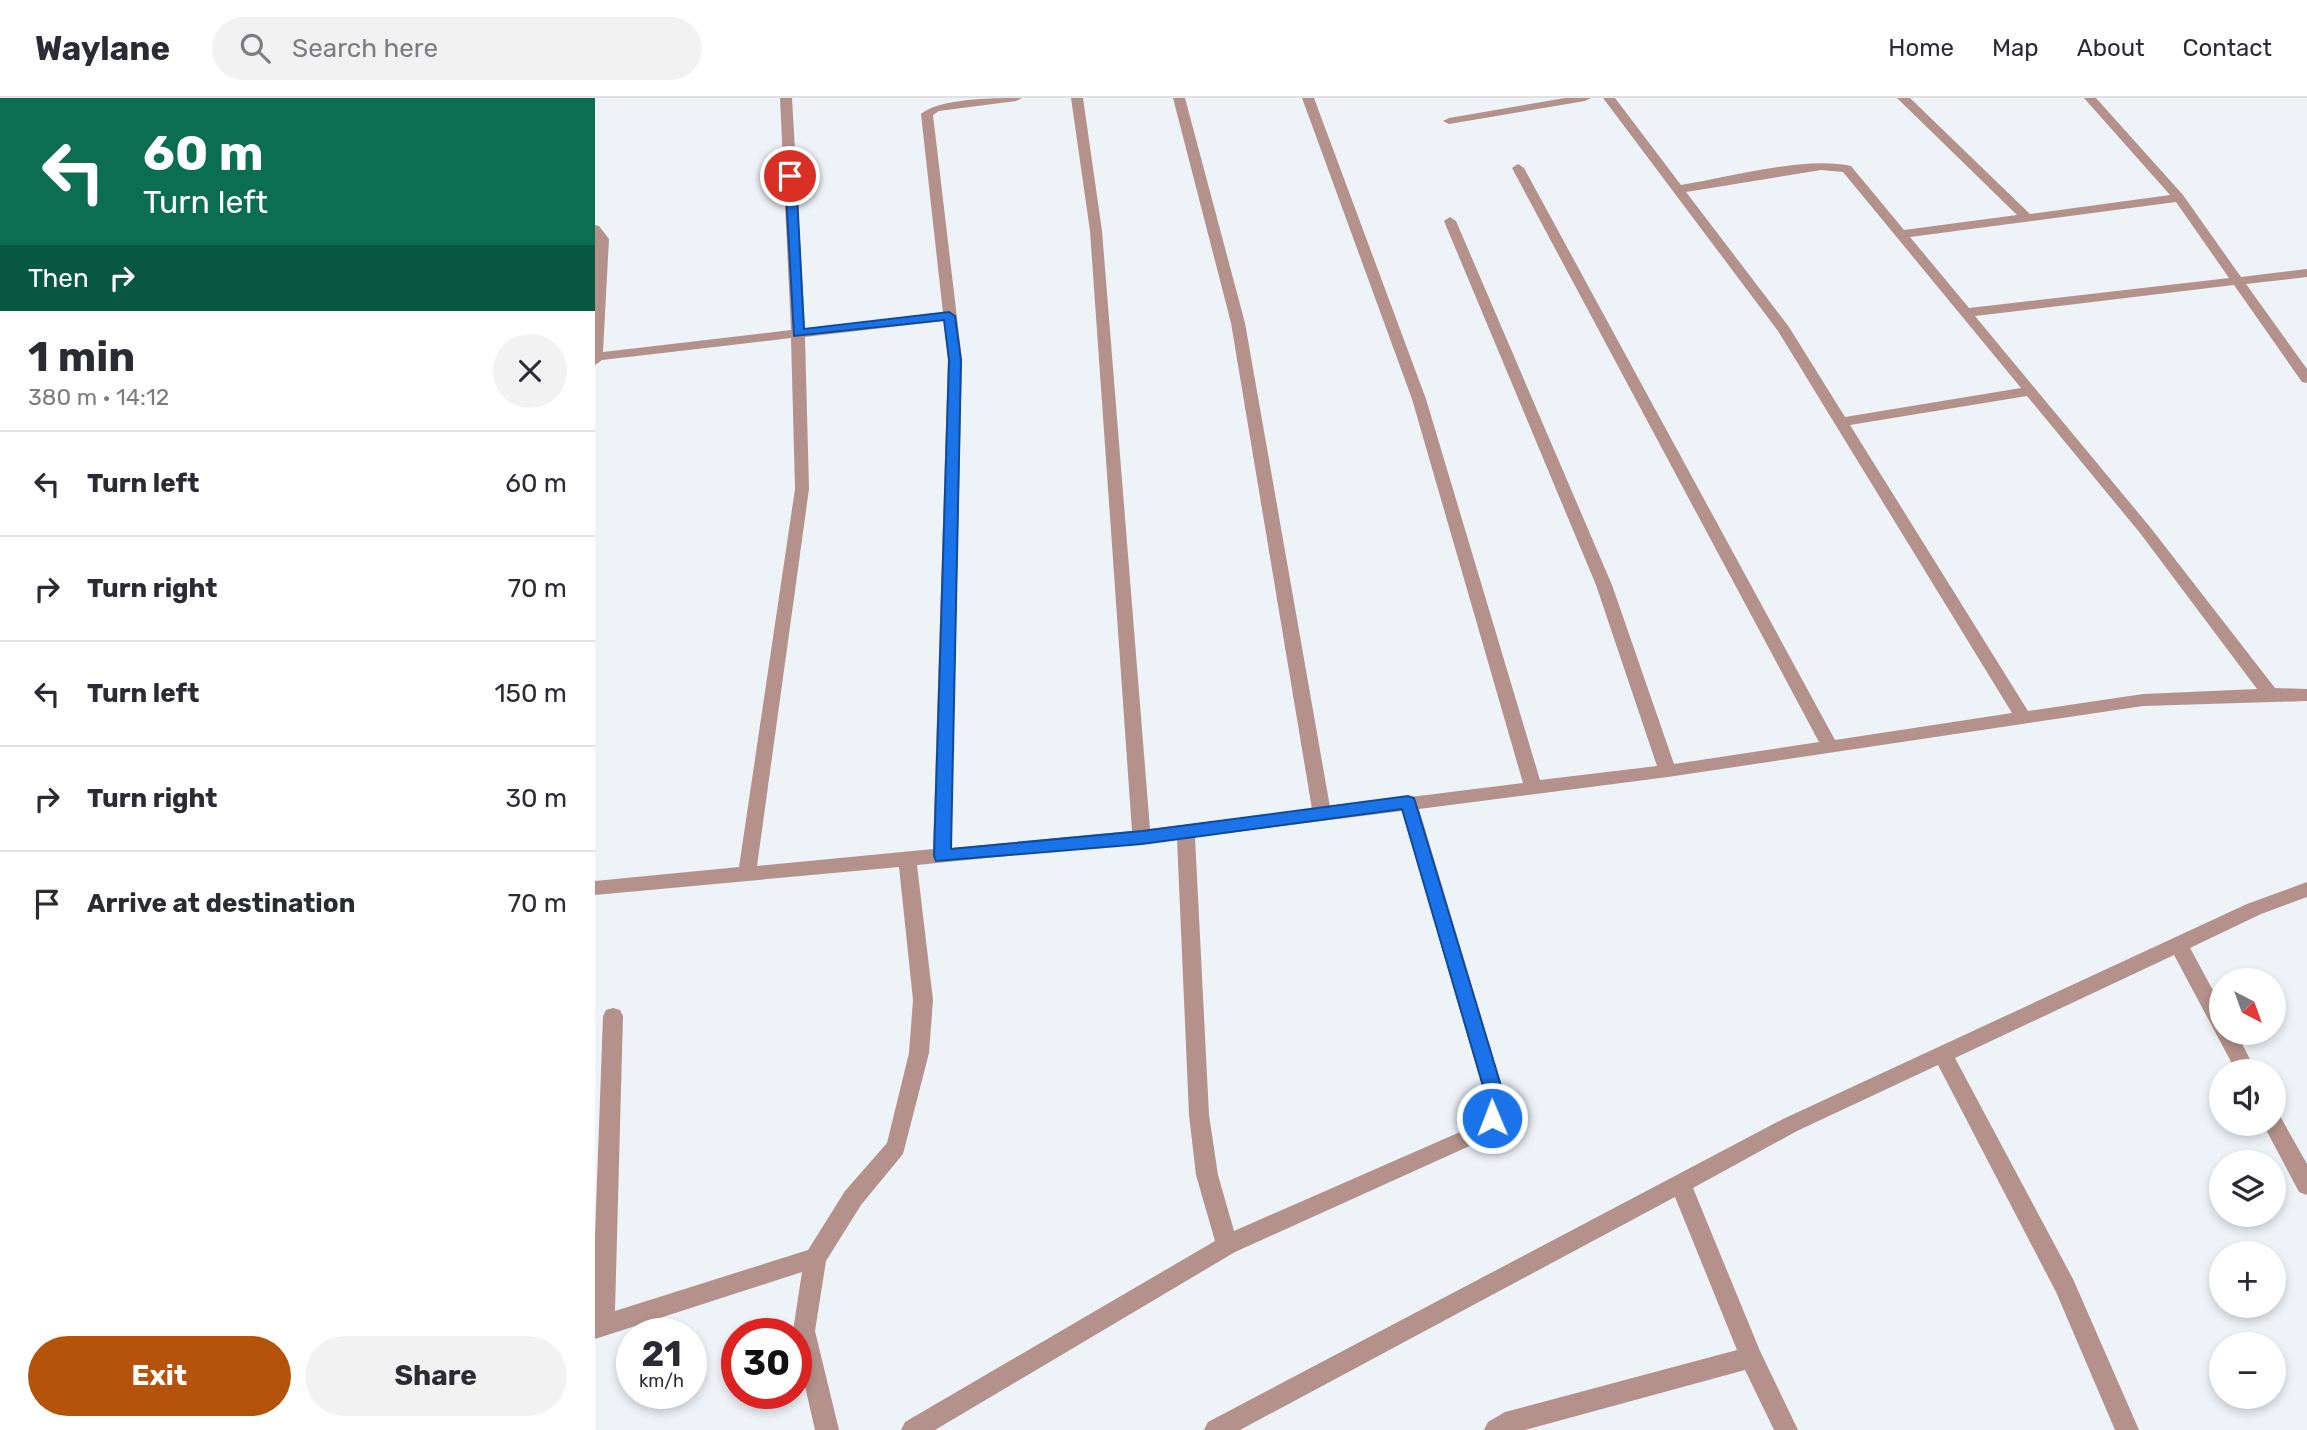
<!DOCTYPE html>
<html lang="en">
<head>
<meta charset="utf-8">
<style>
  body { margin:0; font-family:Rubik,sans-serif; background:#f2f2f3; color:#2b2b33; height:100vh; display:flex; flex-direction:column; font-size:26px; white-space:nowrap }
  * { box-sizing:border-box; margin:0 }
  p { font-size:23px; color:#7c7c81 }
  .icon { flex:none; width:38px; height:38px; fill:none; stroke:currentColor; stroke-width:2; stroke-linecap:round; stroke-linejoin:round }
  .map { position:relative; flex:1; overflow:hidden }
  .drawer { display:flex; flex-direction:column; background:#fff; width:595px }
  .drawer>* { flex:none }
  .guide { background:#0b6e4f; color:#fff; overflow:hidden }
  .needle { width:46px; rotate:139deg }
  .controls { position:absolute; left:1614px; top:870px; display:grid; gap:14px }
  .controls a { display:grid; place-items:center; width:77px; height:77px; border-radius:50%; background:#fff; box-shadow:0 4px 10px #0003; font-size:35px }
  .speed { position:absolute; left:21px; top:1220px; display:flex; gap:14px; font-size:35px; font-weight:700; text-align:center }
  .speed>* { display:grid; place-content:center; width:91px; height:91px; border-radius:50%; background:#fff; box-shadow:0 4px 10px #0003; line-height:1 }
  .speed small { font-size:18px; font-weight:400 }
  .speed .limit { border:10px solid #d22; background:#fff; color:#111 }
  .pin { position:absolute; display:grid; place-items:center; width:60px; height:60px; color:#fff; margin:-30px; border:4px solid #fff; border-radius:50%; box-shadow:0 2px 7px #0007 }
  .me { position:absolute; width:77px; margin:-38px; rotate:359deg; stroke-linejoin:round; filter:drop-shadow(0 0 5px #0008) }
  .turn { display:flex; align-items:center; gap:24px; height:147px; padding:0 28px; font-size:32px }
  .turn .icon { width:91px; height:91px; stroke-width:2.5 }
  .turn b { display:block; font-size:49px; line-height:60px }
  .then { display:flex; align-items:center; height:66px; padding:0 28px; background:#0003; gap:14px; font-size:26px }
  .round { display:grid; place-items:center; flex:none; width:74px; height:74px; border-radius:37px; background:#f2f2f3 }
  .headline { display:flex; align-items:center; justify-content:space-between; height:119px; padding:0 28px }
  h1 { font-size:42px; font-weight:700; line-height:52px }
  .cta { display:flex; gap:14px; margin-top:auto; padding:14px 28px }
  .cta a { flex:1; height:80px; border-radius:42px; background:#b45309; color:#fff; font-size:28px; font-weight:700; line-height:80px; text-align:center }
  .cta a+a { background:#f2f2f3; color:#2b2b33 }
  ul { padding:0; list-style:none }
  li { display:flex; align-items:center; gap:21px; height:105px; padding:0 28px; border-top:2px solid #e1e1e2 }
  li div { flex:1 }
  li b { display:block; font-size:26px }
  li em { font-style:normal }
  header { display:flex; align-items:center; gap:42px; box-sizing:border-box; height:98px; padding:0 35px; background:#fff; border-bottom:2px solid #e1e1e2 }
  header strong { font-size:33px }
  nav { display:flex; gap:38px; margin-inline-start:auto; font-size:24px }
  .search { width:490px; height:63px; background:#f2f2f3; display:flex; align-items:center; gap:18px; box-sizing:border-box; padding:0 24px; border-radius:38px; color:#7c7c81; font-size:26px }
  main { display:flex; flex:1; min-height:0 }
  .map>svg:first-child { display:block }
</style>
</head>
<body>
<header>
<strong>Waylane</strong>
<div class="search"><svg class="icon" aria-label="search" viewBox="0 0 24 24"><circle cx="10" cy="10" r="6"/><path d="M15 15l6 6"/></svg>Search here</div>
<nav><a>Home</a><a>Map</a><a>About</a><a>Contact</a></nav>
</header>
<main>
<section class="drawer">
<div class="guide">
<div class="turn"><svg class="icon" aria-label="left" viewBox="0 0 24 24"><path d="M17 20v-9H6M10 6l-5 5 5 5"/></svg><div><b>60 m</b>Turn left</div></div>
<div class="then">Then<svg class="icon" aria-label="right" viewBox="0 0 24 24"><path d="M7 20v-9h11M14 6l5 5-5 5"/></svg></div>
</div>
<div class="headline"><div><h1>1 min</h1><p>380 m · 14:12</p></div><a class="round"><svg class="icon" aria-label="close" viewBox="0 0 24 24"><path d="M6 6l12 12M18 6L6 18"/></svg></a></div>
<ul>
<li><svg class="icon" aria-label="left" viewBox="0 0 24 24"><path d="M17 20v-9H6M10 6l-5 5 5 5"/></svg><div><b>Turn left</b></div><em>60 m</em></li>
<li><svg class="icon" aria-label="right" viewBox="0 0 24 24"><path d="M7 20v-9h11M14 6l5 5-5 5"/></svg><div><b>Turn right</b></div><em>70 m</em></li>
<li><svg class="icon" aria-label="left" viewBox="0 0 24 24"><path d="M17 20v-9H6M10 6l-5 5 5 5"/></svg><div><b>Turn left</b></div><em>150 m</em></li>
<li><svg class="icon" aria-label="right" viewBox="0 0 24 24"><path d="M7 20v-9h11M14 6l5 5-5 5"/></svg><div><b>Turn right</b></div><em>30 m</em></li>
<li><svg class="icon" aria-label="arrive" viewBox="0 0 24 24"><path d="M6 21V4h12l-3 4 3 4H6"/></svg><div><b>Arrive at destination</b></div><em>70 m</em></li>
</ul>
<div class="cta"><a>Exit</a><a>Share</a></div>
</section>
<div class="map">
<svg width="1712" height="1332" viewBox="0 0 1712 1332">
  <rect width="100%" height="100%" fill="#eef3f8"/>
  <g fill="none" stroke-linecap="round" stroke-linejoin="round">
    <g fill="#b4928b" fill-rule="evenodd">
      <path d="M185,0H197L210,231L348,215L326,16C345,0 401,0 427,0L421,3L344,13L338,17L367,262L356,750L537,733L495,133L476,0H488L507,133L555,731L717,711L636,225L578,0H590L650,225L735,709L928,685L817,301L707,0H719L831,301L945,682L1062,668L1001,487L849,123L855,119L861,123L1017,487L1079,666L1224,644L917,70L923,66L929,70L1240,642L1417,615L1183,233L1008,0H1020L1086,87C1134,79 1210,58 1256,68L1309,132L1422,117L1302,0H1315L1435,116L1575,97L1489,0H1501L1588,97L1646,179L1712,171V179L1651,186L1712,271V285L1707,284L1639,187L1380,218L1555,429L1680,590L1712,591V603L1548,608L1073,679L824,711L907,988C912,1016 901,1030 879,1046L640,1154L340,1332H306L310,1324L620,1143L601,1077L594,1017L582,741L322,767L338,902L334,955L308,1056L266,1107L231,1163L220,1233L244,1332H220L201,1249V1236L198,1233L207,1174L0,1241V1137L8,918L11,912L18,910L25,912L28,918L20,1213L213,1152L250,1093L292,1045L314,955L318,902L304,769L0,797V783L144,769L200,391L196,240L7,262L0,267V127L4,128L14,141L8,254L196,232ZM1226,72L1248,74L1426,290L1250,319L1194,229L1091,94ZM1581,104L1634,180L1374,210L1315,139ZM349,223L353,262L338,751L162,768L214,391L210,239ZM1432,298L1545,435L1662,591L1548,596L1433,613L1255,327ZM807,713L887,988V1013L865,1034L639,1133L623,1077L614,1017L600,739Z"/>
      <polygon points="970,0 996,0 990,3 854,26 848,23 854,20"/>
      <polygon points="1712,784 1712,799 1666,816 1595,850 1626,907 1626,934 1641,934 1661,973 1641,973 1579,857 1360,960 1478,1181 1544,1332 1520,1332 1461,1194 1343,967 1202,1033 1098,1090 1165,1253 1203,1332 1179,1332 1150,1272 930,1332 889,1332 893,1324 910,1314 1142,1252 1080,1099 645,1332 609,1332 613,1324 1188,1021 1652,806"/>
      <polygon points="1678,1015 1685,1018 1712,1066 1712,1097 1704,1094 1668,1026 1678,1026"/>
    </g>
  </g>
  <path fill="#1a73e8" stroke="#114b97" stroke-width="2" d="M195,75L201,78L209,231L354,214L360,218L366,262L356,751L547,733L813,698L819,700L906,988L910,1006L903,1026H890C886,1018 890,1000 888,988L807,711L547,746L341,763L339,758L354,262L349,222L199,238L190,78Z"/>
</svg>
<div class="controls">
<a><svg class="needle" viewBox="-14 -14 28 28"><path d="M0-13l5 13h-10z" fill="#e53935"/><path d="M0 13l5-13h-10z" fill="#7c7c81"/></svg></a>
<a><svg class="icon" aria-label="sound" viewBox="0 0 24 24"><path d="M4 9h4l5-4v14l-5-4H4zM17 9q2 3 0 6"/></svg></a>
<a><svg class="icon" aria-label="layers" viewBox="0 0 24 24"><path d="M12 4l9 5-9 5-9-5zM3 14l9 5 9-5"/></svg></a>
<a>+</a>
<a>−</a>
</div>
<div class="speed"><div>21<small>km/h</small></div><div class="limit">30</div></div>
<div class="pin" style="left:195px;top:78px;background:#d93025"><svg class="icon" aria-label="arrive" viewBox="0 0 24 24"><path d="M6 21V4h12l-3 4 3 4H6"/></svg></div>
<svg class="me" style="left:897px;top:1020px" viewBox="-20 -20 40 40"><circle r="17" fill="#1a73e8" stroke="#fff" stroke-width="3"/><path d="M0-11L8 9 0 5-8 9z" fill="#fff"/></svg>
</div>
</main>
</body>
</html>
